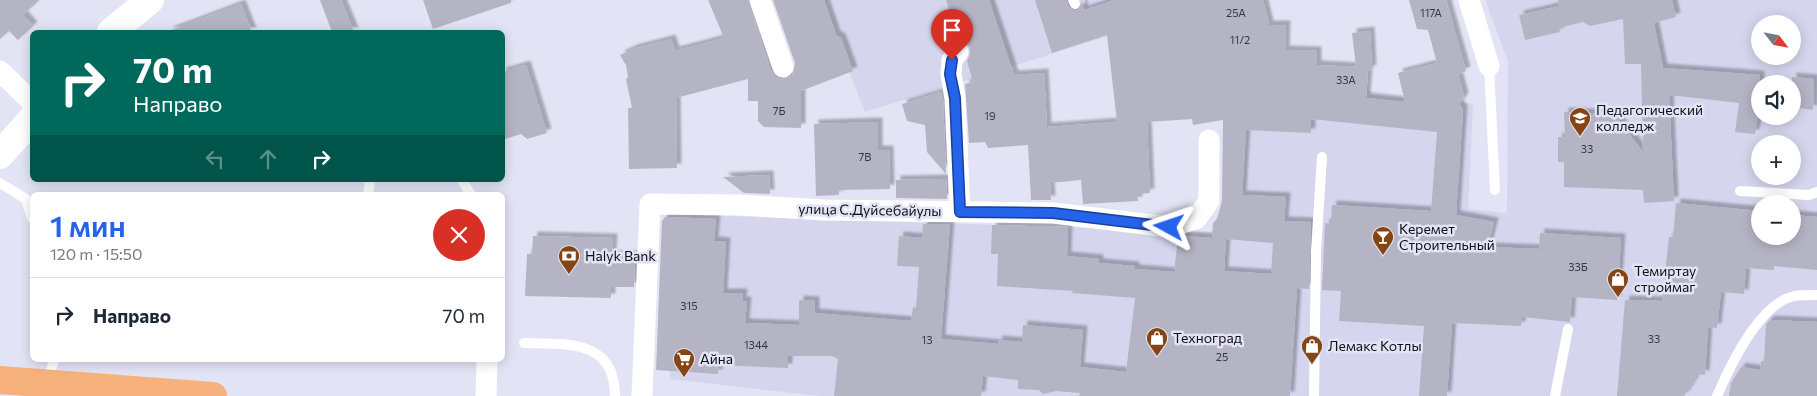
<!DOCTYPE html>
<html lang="ru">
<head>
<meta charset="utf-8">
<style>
  body { margin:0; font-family:Commissioner,sans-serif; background:#f2f2f3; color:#1f2937; height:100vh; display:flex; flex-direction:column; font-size:19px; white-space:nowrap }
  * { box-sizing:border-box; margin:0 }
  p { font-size:16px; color:#747a83 }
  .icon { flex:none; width:28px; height:28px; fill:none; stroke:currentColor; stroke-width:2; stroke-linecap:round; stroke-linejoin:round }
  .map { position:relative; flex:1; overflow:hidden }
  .sheet { position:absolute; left:30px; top:192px; width:475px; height:170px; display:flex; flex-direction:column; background:#fff; border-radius:8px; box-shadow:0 2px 12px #0003 }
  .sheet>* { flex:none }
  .guide { position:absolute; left:30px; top:30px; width:475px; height:152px; border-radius:8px; box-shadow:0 2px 12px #0003; background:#00695c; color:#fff; overflow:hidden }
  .needle { width:32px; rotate:122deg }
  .buttons { position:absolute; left:1751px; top:15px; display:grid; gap:10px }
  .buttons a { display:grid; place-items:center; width:50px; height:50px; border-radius:50%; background:#fff; box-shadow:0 2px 12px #0003; font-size:25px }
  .pin { position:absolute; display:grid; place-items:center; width:42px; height:42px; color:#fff; margin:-51px -21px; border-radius:50% 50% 50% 0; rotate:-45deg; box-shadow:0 0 5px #0007 }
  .pin .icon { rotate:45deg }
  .me { position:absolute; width:55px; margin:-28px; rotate:275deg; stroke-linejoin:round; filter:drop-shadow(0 0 4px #0008) }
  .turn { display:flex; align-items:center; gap:18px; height:105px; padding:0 20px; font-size:22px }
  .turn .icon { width:65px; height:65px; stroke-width:2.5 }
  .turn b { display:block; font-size:35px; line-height:42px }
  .lanes { display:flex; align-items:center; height:48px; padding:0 20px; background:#0003; justify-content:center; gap:25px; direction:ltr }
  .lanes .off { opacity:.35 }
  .round { display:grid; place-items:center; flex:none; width:52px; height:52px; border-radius:26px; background:#f2f2f3 }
  .head { display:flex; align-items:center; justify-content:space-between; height:85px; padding:0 20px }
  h1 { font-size:30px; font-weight:600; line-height:38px; color:#2563eb }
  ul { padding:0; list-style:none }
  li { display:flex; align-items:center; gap:15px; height:75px; padding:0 20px; border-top:1px solid #e0e1e3 }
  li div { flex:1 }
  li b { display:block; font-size:19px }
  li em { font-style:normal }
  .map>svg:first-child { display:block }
</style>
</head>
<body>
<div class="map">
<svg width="1817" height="396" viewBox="0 0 1817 396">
  <defs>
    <filter id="shadow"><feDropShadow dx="4.5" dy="-4.5" stdDeviation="1" flood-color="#0004"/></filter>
  </defs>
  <rect width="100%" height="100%" fill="#e2e3f4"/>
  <g fill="#d5d6ee" fill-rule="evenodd">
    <polygon points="821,0 1185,0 1189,11 865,112"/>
    <path d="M1485,0H1817V396H820L670,379L666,214L1211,232L1225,220L1235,99L1324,85L1473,104L1468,209L1507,213L1508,61ZM1760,24H1792V56H1760ZM1760,84H1792V116H1760ZM1760,144H1792V176H1760ZM1760,204H1792V236H1760Z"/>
  </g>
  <g fill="#b4b4c5" fill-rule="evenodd" filter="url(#shadow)">
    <polygon points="0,0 39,0 23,15 33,26 18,40 9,31 0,39"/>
    <polygon points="320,0 341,0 354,32 332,32"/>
    <polygon points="423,0 511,0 511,3 433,29"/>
    <polygon points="708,0 748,0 771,71 775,77 781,79 792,76 795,63 773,0 824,0 836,35 841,38 853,71 801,91 801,128 764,127 758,121 758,101 748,101 748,79 676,98 677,168 629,169 628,108 632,108 626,79 628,77 626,65 620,55 633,49 671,39 675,51 724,38"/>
    <path d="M946,0H989L1014,75L1044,73L1047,127L1117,122L1107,35L1052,53L1035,0H1066L1069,7L1075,11L1081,7V0L1084,10L1114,0H1263L1269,25H1286L1285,50L1317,51V65L1356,67L1352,33L1370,31L1372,69L1368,71L1366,98L1405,102L1398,73L1437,63L1428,30L1417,29L1409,0H1446L1466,71L1458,74L1464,97L1459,104L1463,110L1456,215L1494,222L1488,247L1539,249L1540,233L1621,238L1617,300L1572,297L1570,322L1522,317L1521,326L1452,323L1447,396H1419L1424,326L1339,321L1341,291L1322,290L1325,223L1331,224L1332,205L1431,211L1437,132L1311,119V133L1246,130L1242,195L1286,197L1284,221L1311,222L1309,289L1297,288L1290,396H1079L1080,393L1056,391L1043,394L1039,390L1018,389V380L983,376L981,396H834L838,359L832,356H788V368L719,365L718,374L656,370L662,221L665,217L716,219L714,241L726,242L723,293H743L742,301H747L745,323L799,325V300L815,301V313L911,321L913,307L916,308L919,267L897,266L899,236L922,238L923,224H950L941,339L998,344V340L1022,342L1023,325L1083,330L1080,367L1126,372L1135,298L1072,293L1073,291L997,286L998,254H991L992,225L1068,227L1067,256L1099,259V263L1135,266V269L1174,272L1178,238L1184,236L1212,238L1213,223L1217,219L1222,201L1223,120L1193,125L1192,119L1147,122L1150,193L1137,194L1138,201L1083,204L1081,180L1050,183L1051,200H1031L1028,145L988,148L985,142L969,143L965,84L973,82L967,61L970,54V48L966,42L959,40ZM1226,239L1273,243L1271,274L1224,271Z"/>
    <polygon points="1558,0 1672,0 1676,17 1654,23 1663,68 1760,75 1760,104 1755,134 1735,132 1739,103 1669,95 1674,201 1644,203 1643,190 1564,187 1564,162 1558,162 1558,137 1565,137 1564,112 1614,114 1643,152 1641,64 1625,64 1623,19 1590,26 1583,22 1559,28 1560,32 1525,40 1519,15 1559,6"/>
    <polygon points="241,4 252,32 169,32 169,31"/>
    <polygon points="526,65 547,133 527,139 521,134 502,140 502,72"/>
    <polygon points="1792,77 1814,79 1813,110 1792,107"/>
    <polygon points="941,92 943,100 946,174 927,152 925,125 907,121 902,104"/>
    <polygon points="878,122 878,150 889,150 890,189 839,190 839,195 816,196 814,124"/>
    <polygon points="769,175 770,194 744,193 723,177"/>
    <polygon points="946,179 947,199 896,198 896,180"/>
    <polygon points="1676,203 1760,211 1760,236 1792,236 1792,215 1817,217 1817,270 1774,266 1774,270 1746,268 1744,294 1721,292 1717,328 1708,327 1705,375 1698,374 1684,396 1617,396 1625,300 1662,301 1669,237 1673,237"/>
    <polygon points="533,236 613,238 612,255 635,255 634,287 611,287 611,298 525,296 527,254 532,254"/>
    <polygon points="1770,320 1817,322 1817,396 1729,396 1731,383 1741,367 1760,370 1761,361 1764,361 1766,324"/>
  </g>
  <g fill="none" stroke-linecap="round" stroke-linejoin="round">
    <g stroke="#fff" stroke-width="10">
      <polyline points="1073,0 1075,4"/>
      <polyline points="1489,66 1495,190"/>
      <polyline points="462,180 471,195"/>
      <polyline points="0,183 26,199 32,218"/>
      <polyline points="1740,191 1809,195 1817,192"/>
      <polyline points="368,195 370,180"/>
      <path d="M524,343C566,344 615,339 615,396"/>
      <polyline points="47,383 54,360"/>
      <polyline points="1314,396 1316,251 1322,157"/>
      <polyline points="1555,396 1568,329"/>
      <path d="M1717,396C1730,366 1759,304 1794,296C1801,295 1810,295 1817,295"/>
    </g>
    <g stroke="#fff" stroke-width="21">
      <polyline points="760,0 783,67"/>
      <polyline points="1469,0 1489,66"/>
      <polyline points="958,52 952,60 951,74 955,99 960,212"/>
      <polyline points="0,71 32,102"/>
      <polyline points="486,396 487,360"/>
      <polyline points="642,396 650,204 740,205 824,210 1053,213 1169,227 1196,219 1209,201 1209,140"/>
    </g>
    <g stroke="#fff" stroke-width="28">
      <polyline points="111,32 150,0"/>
      <polyline points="0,155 32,119"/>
    </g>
    <polyline stroke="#f7b17c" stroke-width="28" points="0,380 213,396"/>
  </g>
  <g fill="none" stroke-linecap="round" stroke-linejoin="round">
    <g stroke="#184099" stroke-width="12">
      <polyline id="route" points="952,60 950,74 955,98 960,212 1053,213 1169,227"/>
    </g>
    <use href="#route" stroke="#2563eb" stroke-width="9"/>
  </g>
  <defs>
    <g id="university-pin" transform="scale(1.125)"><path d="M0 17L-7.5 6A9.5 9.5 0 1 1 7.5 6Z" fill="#864412" stroke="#e2e3f4"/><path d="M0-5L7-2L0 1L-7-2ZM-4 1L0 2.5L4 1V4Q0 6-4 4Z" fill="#fff"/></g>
    <g id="bar-pin" transform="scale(1.125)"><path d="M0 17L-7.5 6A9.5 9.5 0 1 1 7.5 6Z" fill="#864412" stroke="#e2e3f4"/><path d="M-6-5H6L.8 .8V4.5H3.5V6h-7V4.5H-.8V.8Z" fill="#fff"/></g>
    <g id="bank-pin" transform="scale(1.125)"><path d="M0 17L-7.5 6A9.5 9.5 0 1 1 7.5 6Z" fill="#864412" stroke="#e2e3f4"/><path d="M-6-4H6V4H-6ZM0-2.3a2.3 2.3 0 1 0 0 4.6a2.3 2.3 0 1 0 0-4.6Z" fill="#fff"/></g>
    <g id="shop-pin" transform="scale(1.125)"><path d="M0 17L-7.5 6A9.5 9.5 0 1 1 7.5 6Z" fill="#864412" stroke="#e2e3f4"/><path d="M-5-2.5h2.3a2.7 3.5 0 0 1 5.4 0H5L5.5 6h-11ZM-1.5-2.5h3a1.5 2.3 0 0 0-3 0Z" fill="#fff"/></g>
    <g id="supermarket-pin" transform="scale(1.125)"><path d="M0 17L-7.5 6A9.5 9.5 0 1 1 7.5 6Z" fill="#864412" stroke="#e2e3f4"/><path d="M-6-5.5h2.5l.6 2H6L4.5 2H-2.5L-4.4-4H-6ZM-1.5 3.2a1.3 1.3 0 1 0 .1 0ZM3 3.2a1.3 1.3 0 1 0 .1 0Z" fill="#fff"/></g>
  </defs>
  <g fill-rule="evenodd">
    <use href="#university-pin" x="1580" y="118"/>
    <use href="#bar-pin" x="1383" y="237"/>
    <use href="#bank-pin" x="569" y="256"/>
    <use href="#shop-pin" x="1618" y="279"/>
    <use href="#shop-pin" x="1157" y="338"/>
    <use href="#shop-pin" x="1312" y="346"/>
    <use href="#supermarket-pin" x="684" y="359"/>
  </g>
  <g text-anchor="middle" stroke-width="5" stroke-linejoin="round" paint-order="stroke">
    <g font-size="11" fill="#383841">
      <text x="1236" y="17">25А</text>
      <text x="1431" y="17">117А</text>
      <text x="1240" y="44">11/2</text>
      <text x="1346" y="84">33А</text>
      <text x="779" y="115">7Б</text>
      <text x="990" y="120">19</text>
      <text x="1587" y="153">33</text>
      <text x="865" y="161">7В</text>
      <text x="1578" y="271">33Б</text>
      <text x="689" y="310">315</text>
      <text x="1654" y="343">33</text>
      <text x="927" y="344">13</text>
      <text x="756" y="349">1344</text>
      <text x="1222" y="361">25</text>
    </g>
    <g font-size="14" fill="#0f0f15" stroke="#e2e3f4" text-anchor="start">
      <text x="1596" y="115">Педагогический<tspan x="1596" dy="16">колледж</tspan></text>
      <text x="1399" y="234">Керемет<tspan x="1399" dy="16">Строительный</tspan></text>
      <text x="585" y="261">Halyk Bank</text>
      <text x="1634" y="276">Темиртау<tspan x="1634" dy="16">строймаг</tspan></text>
      <text x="1173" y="343">Техноград</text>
      <text x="1328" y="351">Лемакс Котлы</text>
      <text x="700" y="364">Айна</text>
    </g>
    <g font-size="14" fill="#0f0f15" stroke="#e2e3f4">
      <text transform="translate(870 210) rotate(1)" y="5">улица С.Дуйсебайулы</text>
    </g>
  </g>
</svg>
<div class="buttons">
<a><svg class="needle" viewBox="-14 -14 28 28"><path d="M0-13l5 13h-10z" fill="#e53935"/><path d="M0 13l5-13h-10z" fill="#747a83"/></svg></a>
<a><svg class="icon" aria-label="sound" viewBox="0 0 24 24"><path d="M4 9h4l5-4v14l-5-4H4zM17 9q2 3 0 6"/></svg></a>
<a>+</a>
<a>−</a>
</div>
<div class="pin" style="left:952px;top:60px;background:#d93025"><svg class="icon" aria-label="arrive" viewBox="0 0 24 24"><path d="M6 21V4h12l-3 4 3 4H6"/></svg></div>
<svg class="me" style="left:1169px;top:227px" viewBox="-20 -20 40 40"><path d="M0-17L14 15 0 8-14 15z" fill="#2563eb" stroke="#fff" stroke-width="4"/></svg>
<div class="guide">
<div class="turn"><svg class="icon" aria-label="right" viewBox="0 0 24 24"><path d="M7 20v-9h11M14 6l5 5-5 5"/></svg><div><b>70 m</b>Направо</div></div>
<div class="lanes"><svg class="icon off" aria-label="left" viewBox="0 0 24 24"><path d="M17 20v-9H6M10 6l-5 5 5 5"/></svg><svg class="icon off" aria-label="ahead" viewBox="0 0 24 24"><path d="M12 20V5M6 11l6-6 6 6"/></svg><svg class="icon" aria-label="right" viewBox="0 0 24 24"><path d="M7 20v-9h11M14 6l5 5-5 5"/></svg></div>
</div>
<section class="sheet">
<div class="head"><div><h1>1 мин</h1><p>120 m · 15:50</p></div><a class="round" style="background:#d93025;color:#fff"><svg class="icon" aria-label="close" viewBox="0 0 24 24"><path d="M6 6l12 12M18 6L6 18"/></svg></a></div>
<ul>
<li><svg class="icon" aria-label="right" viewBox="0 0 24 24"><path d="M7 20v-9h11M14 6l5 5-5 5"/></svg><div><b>Направо</b></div><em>70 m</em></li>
</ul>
</section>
</div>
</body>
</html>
